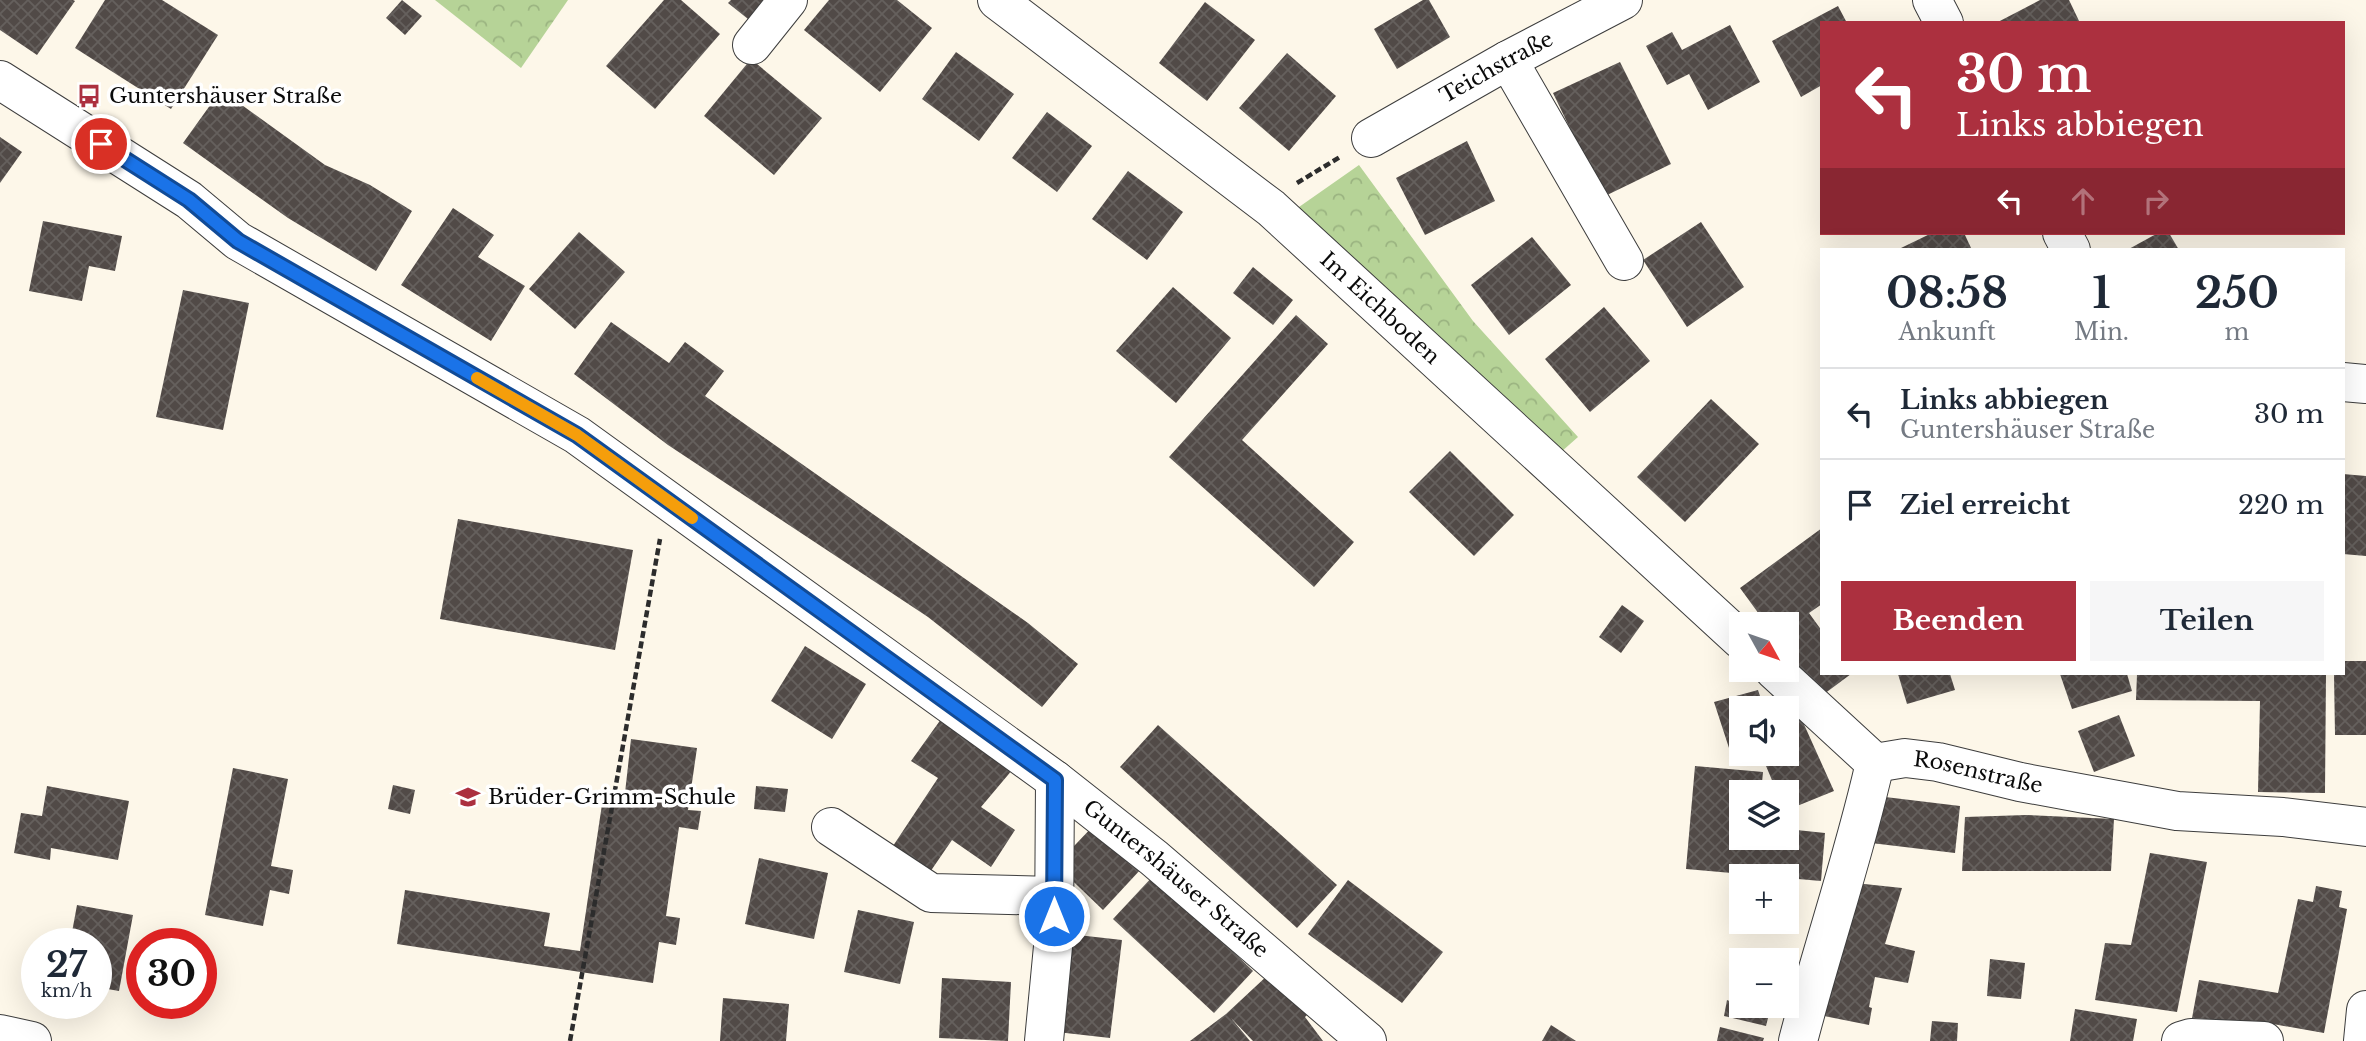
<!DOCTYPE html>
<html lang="de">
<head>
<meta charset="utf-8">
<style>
  body { margin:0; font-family:"Libre Baskerville",serif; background:#f6f6f7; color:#1f2937; height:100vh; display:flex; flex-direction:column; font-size:26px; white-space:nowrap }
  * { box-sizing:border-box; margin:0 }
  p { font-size:23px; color:#747a83 }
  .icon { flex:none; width:38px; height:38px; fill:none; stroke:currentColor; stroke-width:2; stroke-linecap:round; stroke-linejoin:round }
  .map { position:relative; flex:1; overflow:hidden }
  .details { position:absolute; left:1820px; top:248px; width:525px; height:427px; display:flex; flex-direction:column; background:#fff; border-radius:0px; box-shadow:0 7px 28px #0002 }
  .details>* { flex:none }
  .top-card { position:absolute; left:1820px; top:21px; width:525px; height:214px; border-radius:0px; box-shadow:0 7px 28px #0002; background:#ac303f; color:#fff; overflow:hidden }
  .needle { width:46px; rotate:130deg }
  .fabs { position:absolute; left:1729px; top:612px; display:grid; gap:14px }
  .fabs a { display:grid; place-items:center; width:70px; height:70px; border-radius:0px; background:#fff; box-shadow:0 7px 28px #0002; font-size:35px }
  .speed { position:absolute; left:21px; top:928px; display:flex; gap:14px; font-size:35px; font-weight:700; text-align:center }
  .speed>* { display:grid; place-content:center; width:91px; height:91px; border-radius:50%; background:#fff; box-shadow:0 7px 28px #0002; line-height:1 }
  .speed small { font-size:18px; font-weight:400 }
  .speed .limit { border:10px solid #d22; background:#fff; color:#111 }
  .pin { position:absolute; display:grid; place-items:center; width:60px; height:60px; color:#fff; margin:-30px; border:4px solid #fff; border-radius:50%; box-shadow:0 2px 7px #0007 }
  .me { position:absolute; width:77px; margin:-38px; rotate:0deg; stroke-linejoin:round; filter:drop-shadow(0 0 5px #0008) }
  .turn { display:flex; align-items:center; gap:24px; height:147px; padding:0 21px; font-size:32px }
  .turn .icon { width:91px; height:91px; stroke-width:2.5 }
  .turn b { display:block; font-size:49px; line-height:60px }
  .lanes { display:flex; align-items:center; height:66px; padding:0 21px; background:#0003; justify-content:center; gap:35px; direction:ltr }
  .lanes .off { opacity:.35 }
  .eta { display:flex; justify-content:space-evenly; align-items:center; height:119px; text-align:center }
  .eta b { font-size:42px; font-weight:700; line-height:49px }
  .action { display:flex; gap:14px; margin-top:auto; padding:14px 21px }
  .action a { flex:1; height:80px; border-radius:0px; background:#ac303f; color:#fff; font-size:28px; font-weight:700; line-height:80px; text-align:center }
  .action a+a { background:#f6f6f7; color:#1f2937 }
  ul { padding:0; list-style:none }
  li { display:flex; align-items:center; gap:21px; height:91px; padding:0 21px; border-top:2px solid #e0e1e3 }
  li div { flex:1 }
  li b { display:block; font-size:26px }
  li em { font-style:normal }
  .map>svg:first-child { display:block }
</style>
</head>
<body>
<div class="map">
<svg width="2366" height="1041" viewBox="0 0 2366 1041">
  <defs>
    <pattern id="forest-crowns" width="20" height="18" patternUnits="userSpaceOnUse" patternTransform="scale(1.75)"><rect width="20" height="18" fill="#b6d397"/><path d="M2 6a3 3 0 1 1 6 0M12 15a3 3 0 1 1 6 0" fill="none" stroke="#9bb481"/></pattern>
    <pattern id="building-cross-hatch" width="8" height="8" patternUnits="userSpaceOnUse" patternTransform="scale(1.75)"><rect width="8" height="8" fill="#514a47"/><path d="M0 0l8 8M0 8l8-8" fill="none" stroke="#65605d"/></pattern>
  </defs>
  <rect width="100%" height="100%" fill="#fdf7e9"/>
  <g fill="url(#forest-crowns)">
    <polygon points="435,0 568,0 521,68"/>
    <polygon points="1359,165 1473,321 1578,437 1552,460 1289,214"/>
  </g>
  <g fill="url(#building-cross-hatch)">
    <polygon points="0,0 73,0 75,1 37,55 0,30"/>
    <polygon points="105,0 162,0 218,35 171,109 75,48"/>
    <polygon points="402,0 422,16 405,35 386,18"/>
    <polygon points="664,0 681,0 720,34 655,109 606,66"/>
    <polygon points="731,0 763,0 748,19 728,3"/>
    <polygon points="829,0 897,0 932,28 880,92 804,30"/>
    <polygon points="1423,0 1429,0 1450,37 1397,69 1374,29"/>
    <polygon points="2040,0 2069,0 2080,23 1996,23"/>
    <polygon points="1205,2 1255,40 1207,101 1159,63"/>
    <polygon points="1838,6 1847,23 1822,23 1822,85 1801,97 1772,41"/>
    <polygon points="1730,25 1760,82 1708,110 1689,74 1667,85 1646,46 1672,32 1682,50"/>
    <polygon points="956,52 1014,94 979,141 922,99"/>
    <polygon points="1287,53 1336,96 1289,151 1239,108"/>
    <polygon points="751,59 822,118 774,175 704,116"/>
    <polygon points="1620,62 1671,164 1603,197 1553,93"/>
    <polygon points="221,90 325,165 370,185 412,211 376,271 288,218 183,143"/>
    <polygon points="1047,112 1092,146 1057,192 1012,158"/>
    <polygon points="0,137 22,152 0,183"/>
    <polygon points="1467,141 1495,201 1425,235 1396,178"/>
    <polygon points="1128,171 1183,212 1147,260 1092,219"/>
    <polygon points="453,208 494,235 478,257 525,286 491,341 401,285"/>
    <polygon points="43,221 122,236 115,271 89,266 82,301 29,291"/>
    <polygon points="1701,222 1744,287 1687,327 1643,260"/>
    <polygon points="579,232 625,272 575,329 529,289"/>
    <polygon points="1932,233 1964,233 1972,250 1902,250 1901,248"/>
    <polygon points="2158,233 2169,233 2179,250 2127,250"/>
    <polygon points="1532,237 1571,285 1509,335 1471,285"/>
    <polygon points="1253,267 1293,300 1273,325 1233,293"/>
    <polygon points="1173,287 1231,338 1176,403 1116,351"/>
    <polygon points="183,290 249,303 223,430 156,417"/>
    <polygon points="1604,307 1650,361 1590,412 1545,359"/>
    <polygon points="1296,315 1328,344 1242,440 1354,542 1314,587 1169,457"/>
    <polygon points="611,322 669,363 685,342 724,371 705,396 1028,623 1078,664 1042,707 928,617 668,445 574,374"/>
    <polygon points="1711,399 1759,444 1685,522 1637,477"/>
    <polygon points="1450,451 1514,515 1474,556 1409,492"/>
    <polygon points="2343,474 2366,476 2366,556 2343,554"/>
    <polygon points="458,519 633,550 615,650 440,619"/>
    <polygon points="1822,528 1822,604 1809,613 1822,631 1822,674 1851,674 1820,697 1787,652 1787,625 1767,625 1740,588"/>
    <polygon points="1622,605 1644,621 1621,653 1599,637"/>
    <polygon points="805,646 866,684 832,739 771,701"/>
    <polygon points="2343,661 2366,661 2366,735 2335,735 2334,674 2343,674"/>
    <polygon points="1898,674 1950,674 1955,690 1907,704"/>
    <polygon points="2060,674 2127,674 2132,691 2072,709"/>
    <polygon points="2137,674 2326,674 2325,793 2258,792 2260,701 2136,700"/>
    <polygon points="1758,690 1761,699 1778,694 1802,720 1834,791 1797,806 1784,782 1774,785 1761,754 1787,754 1787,709 1741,709 1741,745 1729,748 1714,702"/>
    <polygon points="944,715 1013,769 981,807 1015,830 991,867 952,840 928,875 891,849 938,778 911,761"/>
    <polygon points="2119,715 2135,756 2094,772 2078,731"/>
    <polygon points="1158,725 1337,885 1297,928 1120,767"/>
    <polygon points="631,739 697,748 688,810 701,811 698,830 679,827 666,916 680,918 676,945 659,942 653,983 397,944 405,890 550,913 544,946 580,951 604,791 625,793"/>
    <polygon points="1695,766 1763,772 1761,793 1741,793 1741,838 1787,838 1787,829 1825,833 1821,881 1686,869"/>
    <polygon points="233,768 288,779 271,866 293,870 289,894 270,890 263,926 205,915"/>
    <polygon points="393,785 415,790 410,814 388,809"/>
    <polygon points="47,786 129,801 118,860 51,848 50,860 14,853 21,813 42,816"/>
    <polygon points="756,786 788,789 785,812 754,809"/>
    <polygon points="1877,796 1960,806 1955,853 1871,843"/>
    <polygon points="2026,815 2114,819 2111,871 1962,871 1965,817"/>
    <polygon points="1095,824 1141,869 1103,910 1056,865"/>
    <polygon points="2150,853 2207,862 2177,1012 2095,1000 2105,943 2131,945"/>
    <polygon points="759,858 828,873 814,939 745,924"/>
    <polygon points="1154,875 1253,971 1214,1013 1113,919"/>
    <polygon points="1348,880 1443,952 1402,1003 1308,934"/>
    <polygon points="1855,883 1902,888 1885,944 1915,951 1908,983 1875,977 1869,1007 1872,1008 1869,1025 1824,1016"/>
    <polygon points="2316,886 2342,891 2339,907 2347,909 2324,1033 2273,1024 2192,1018 2199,980 2278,993 2298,899 2313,902"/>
    <polygon points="77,905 133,915 119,991 96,987 96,943 70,943"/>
    <polygon points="858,910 914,922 900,984 844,972"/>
    <polygon points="1060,933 1122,940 1110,1038 1048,1031"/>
    <polygon points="1990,959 2025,963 2021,999 1987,996"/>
    <polygon points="1269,974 1307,1015 1305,1017 1323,1041 1253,1041 1231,1018 1250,1041 1190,1041 1226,1014"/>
    <polygon points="942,978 1011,982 1008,1041 939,1038"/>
    <polygon points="1738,978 1741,979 1741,1006 1771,1006 1766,1026 1724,1016 1727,1000 1732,1002"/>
    <polygon points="723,998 789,1004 786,1041 720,1041"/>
    <polygon points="2075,1009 2137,1019 2133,1041 2070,1041"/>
    <polygon points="1932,1021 1958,1023 1957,1041 1930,1041"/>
    <polygon points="1551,1025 1576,1041 1542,1041"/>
    <polygon points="1720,1027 1764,1038 1763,1041 1717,1041"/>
  </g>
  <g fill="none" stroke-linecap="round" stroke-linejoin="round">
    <g stroke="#3d3d3d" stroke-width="40">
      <g id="minor">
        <path id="s1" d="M997,0L1271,208L1741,640"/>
        <polyline points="1932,0 1944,23"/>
        <polyline points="752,45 788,0"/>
        <polyline points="1508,60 1624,261"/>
        <path id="s2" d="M0,80L189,200L238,241L577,435L1055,780L1154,858L1367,1041"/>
        <path id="s3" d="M1371,138L1508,60L1623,0"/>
        <polyline points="2062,233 2071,250"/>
        <polyline points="2343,382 2366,384"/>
        <polyline points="1774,670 1875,763"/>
        <path id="s4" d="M1875,763L1905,758L1938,762L2020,782L2177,811L2283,817L2366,827"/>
        <polyline points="831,827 931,893 1054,896"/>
        <polyline points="0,1034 32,1041"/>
        <polyline points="1044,1041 1054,936 1055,780"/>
        <path d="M1798,1041C1822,948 1854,857 1875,763"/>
        <polyline points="2181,1041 2191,1038 2264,1041"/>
        <polyline points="2363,1041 2366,1010"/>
      </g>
    </g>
    <g stroke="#2c2c2c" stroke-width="4.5" stroke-dasharray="7 3.5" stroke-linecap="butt">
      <polyline points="1297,183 1340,157"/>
      <polyline points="570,1041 660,539"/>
    </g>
    <use href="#minor" stroke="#fff" stroke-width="38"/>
  </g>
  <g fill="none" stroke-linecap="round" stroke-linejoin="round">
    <g stroke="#114b97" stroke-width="18">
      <polyline id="route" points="101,144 189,200 238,241 577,435 1055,780 1054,916"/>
    </g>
    <use href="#route" stroke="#1a73e8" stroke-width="12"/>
    <polyline stroke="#f59e0b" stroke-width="12" points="477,378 577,435 692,518"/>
  </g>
  <defs>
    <g id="bus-bare" transform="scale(1.89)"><path d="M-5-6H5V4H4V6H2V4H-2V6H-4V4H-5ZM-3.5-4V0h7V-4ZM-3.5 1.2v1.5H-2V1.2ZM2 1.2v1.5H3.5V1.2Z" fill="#ac303f" stroke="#fff" stroke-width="2.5" paint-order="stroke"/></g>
    <g id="school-bare" transform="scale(1.89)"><path d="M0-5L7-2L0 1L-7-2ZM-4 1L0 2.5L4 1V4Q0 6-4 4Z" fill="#ac303f" stroke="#fff" stroke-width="2.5" paint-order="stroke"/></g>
  </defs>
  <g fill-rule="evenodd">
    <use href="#bus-bare" x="89" y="96"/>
    <use href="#school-bare" x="468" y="797"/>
  </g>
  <g text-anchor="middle" stroke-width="7" stroke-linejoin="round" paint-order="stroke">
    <g font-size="21" fill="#0a0a0a" stroke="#fff">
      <text dy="7" stroke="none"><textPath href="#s3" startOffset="144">Teichstraße</textPath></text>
      <text dy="7" stroke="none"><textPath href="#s1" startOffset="492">Im Eichboden</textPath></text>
      <text dy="7" stroke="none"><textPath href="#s4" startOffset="105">Rosenstraße</textPath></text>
      <text dy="7" stroke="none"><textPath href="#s2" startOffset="1424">Guntershäuser Straße</textPath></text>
    </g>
    <g font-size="21" fill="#0a0a0a" stroke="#fff" text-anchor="start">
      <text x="109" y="103">Guntershäuser Straße</text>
      <text x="488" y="804">Brüder-Grimm-Schule</text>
    </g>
  </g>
</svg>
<div class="fabs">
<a><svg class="needle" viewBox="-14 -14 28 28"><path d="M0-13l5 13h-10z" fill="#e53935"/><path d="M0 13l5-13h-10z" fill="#747a83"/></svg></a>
<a><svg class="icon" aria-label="sound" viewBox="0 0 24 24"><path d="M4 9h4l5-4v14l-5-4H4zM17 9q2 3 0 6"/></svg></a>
<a><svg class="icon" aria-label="layers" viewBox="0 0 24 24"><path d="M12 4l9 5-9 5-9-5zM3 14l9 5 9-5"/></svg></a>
<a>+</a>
<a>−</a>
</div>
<div class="speed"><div>27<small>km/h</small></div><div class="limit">30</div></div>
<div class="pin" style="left:101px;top:144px;background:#d93025"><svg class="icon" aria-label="arrive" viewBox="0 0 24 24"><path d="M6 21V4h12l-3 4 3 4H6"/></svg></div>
<svg class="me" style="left:1054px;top:916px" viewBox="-20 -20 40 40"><circle r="17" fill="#1a73e8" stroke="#fff" stroke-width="3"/><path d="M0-11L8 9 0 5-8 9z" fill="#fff"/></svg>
<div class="top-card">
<div class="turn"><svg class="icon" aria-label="left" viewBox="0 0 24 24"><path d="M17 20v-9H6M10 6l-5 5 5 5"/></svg><div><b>30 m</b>Links abbiegen</div></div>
<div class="lanes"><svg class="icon" aria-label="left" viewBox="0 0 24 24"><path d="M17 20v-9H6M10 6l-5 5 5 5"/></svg><svg class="icon off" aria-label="ahead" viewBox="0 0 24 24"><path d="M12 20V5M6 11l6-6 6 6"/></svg><svg class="icon off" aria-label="right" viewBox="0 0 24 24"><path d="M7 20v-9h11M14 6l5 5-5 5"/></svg></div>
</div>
<section class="details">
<div class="eta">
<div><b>08:58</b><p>Ankunft</p></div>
<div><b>1</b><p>Min.</p></div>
<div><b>250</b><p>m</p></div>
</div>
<ul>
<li><svg class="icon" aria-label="left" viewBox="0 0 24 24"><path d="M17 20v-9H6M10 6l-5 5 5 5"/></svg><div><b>Links abbiegen</b><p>Guntershäuser Straße</p></div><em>30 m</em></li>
<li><svg class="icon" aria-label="arrive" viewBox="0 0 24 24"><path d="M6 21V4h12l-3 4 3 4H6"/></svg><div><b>Ziel erreicht</b></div><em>220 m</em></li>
</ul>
<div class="action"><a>Beenden</a><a>Teilen</a></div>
</section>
</div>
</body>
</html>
